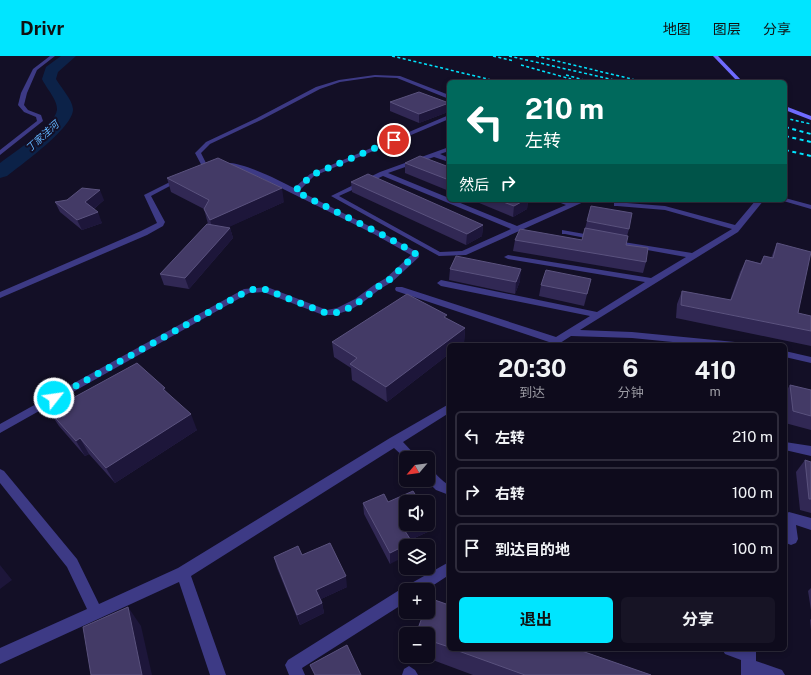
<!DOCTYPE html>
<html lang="zh">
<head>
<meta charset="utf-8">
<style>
  body { margin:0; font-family:"Public Sans","Noto Sans SC",sans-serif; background:#171425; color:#f1f3f6; height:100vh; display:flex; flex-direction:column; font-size:15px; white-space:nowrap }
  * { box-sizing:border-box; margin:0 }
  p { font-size:13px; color:#9b9ba3 }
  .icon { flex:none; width:22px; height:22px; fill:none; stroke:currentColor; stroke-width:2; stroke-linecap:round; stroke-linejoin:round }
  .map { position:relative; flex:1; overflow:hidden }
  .drawer { position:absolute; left:447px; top:287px; width:340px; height:308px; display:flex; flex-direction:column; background:#0e0b1c; border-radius:6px; box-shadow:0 2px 6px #0003,0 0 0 1px #2e2b3b }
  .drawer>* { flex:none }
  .top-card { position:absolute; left:447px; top:24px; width:340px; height:122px; border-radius:6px; box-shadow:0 2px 6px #0003,0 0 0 1px #2e2b3b; background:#00695c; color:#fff; overflow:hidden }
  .needle { width:26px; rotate:241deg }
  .tools { position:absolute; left:399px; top:395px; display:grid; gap:8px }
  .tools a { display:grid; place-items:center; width:36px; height:36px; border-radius:6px; background:#0e0b1c; box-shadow:0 2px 6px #0003,0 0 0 1px #2e2b3b; font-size:20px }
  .pin { position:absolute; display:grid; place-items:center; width:34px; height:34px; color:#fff; margin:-17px; border:2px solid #fff; border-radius:50%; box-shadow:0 1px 4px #0007 }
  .me { position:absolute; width:44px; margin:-22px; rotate:60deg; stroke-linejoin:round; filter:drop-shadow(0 0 3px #0008) }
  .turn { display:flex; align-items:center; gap:14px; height:84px; padding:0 12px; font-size:18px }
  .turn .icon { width:52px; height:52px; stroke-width:2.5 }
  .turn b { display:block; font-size:28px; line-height:34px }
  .then { display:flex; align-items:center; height:38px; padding:0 12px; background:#0003; gap:8px; font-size:15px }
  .eta { display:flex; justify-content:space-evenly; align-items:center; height:68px; text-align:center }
  .eta b { font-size:24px; font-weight:700; line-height:28px }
  .cta { display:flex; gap:8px; margin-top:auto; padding:8px 12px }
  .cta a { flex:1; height:46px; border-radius:6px; background:#00e5ff; color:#111; font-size:16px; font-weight:700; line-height:46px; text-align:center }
  .cta a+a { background:#171425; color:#f1f3f6 }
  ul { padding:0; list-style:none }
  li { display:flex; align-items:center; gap:12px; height:50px; margin:0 8px 6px; padding:0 4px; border:2px solid #2e2b3b; border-radius:6px }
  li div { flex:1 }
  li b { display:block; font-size:15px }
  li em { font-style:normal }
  header { display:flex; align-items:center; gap:24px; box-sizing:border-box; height:56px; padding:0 20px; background:#00e5ff; color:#111 }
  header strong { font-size:19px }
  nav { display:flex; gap:22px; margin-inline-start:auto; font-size:14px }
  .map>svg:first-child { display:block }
</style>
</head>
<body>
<header>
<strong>Drivr</strong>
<nav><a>地图</a><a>图层</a><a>分享</a></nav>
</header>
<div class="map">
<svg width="811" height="619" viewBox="0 0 811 619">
  <rect width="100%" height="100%" fill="#130f26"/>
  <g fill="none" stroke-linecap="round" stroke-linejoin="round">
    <path fill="#0c2248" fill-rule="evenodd" d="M61,0H76L58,16L56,23C61,32 72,43 73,53C74,71 21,109 7,120L0,122V107C13,97 55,70 57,54C58,44 46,32 42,23L46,11Z"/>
    <polygon fill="#3d3a85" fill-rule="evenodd" points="50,0 55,0 37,14 27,37 24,49 28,54 41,59 43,65 0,99 0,94 37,65 36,61 24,56 18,49 21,37 33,13"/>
    <g fill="#3d3a85" fill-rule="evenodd">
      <polygon points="375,19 400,20 449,39 449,43 397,22 375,21 340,26 320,33 261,64 210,88 201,97 208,111 207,112 203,112 195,97 206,86 257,62 316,31 339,24"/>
      <path d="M449,59V63L314,120L299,135L379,175L419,197V201L392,226L380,233L362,247L350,254L334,259H323L263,236L249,237L0,377V368L244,233L267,231L327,254L337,252L355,243L374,229L386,222L411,199L374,178L263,123L239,113L218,109C231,99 280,125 294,132L310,118Z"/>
      <path d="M449,91V95L440,98L449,102V106L434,101L388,117L449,142V144H453L517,170L566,149L553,144H564L572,147L578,144H588L466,199L439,200L331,140L380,116ZM383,120L511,173L462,195L440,196L339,140Z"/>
      <polygon points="178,122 183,123 151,140 165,166 163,170 147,179 0,242 0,236 141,175 157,167 144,139"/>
      <polygon points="785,142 811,149 811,153 780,144 785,144"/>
      <polygon points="756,144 764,144 738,176 580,274 632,276 735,286 740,289 703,289 632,282 571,280 557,289 545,289 549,286 396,235 395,233 396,231 402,231 556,281 590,260 441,230 437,227 441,224 597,256 645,226 508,203 504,201 508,199 651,222 686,201 614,188 611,188 611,184 692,197 732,173 665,154 617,150 614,150 614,146 665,150 735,169"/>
      <polygon points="562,174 596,180 600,182 596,184 565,178 562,178"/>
      <polygon points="785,295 811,301 811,307 785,301"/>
      <polygon points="449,348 449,357 403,386 418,402 406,402 406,403 394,392 191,520 226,619 210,619 179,526 0,608 0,592 87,553 67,511 0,427 0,413 4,415 77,503 99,548 178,512 390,382"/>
      <polygon points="785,386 811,390 811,400 785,394"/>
      <path d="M428,413C436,416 441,425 449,429V439L436,434L426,424H428Z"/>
      <polygon points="789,456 811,462 811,474 796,469 798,483 796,487 791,489 786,487 785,484 785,458"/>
      <polygon points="449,506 449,519 426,534 406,534 406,546 302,612 305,619 289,619 285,609 288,604 401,533 407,532 408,529"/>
      <polygon points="722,593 756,593 756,605 782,614 785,619 741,619 741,604 725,598"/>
      <polygon points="409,610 415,614 418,619 402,619 404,613"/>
    </g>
    <g fill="#6f6bff" fill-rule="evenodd">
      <polygon points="713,0 718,0 743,26 738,26"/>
      <polygon points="785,50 811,60 811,64 785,54"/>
    </g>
    <g stroke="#00e5ff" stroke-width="1.5" stroke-dasharray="3 2.5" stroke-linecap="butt">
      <polyline points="392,0 500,26"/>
      <polyline points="493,0 514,5"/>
      <polyline points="509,0 623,26"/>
      <polyline points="536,0 644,26"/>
      <polyline points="521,9 571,23"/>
      <polyline points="566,19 591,26"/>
      <polyline points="785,62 811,68"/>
      <polyline points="785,71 787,72"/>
    </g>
    <g stroke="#00e5ff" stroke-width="2" stroke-dasharray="4 3.5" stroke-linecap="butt">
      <polyline points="785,71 811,78"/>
      <polyline points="785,80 811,86"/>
      <polyline points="785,94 811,100"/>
    </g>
  </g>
  <g fill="#312854">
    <polygon points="390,46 449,47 448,56 419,67 390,55"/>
    <polygon points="405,107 449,111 449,135 405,117"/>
    <polygon points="167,122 284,146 228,171 230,172 233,182 189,233 164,229 160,218 208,168 204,153 171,136"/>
    <polygon points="351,126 483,169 482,180 466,189 352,136"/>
    <polygon points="104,144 94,153 102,167 82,174 60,156 55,146"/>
    <polygon points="472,144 528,144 527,153 513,161"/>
    <polygon points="587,165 629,173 627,180 626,189 646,206 643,217 513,195 515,184 582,184"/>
    <polygon points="777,187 798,257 811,260 811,290 676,262 677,248 682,235 730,244 740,216 746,204 760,207 764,200 771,202"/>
    <polygon points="450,213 520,225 515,238 449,224"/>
    <polygon points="591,223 584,250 539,240 541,229"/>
    <polygon points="446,262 465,272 464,287 449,289 449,298 387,346 352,324 351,312 334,301 332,286"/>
    <polygon points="790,329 811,334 811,374 785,367 785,337"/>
    <polygon points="167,338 197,374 115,427 89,398 85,400 59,370 49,355"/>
    <polygon points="805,404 811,406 811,457 800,454 796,416"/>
    <polygon points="388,446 430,475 410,484 390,508 364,458 363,447"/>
    <polygon points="302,499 347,531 321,543 322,547 324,557 300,569 277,512 274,501"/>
    <polygon points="811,532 811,554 808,535"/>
    <polygon points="449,549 449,593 576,593 651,619 473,619 422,600 428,600 428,578"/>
    <polygon points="811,563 811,574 810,564"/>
  </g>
  <g fill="#1d163a">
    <polygon points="449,47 448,56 419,67 419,58"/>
    <polygon points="282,132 284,146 214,178 210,164"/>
    <polygon points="100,134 104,144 89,157 85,146"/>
    <polygon points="525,144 528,144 527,153 513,161 514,150"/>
    <polygon points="98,156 102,167 82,174 77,164"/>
    <polygon points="483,169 482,180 466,189 467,178"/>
    <polygon points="230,172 233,182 189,233 185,222"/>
    <polygon points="521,213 520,225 515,238 516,226"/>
    <polygon points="465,272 464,287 461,289 449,289 449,298 387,346 386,331"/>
    <polygon points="165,332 171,347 163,333"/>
    <polygon points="191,358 197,374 115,427 106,412"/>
    <polygon points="80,382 89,398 85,400 76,385"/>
    <polygon points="431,463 430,475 405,486 405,475 420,468 428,468 428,465"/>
    <polygon points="412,486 412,490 406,490 406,500 390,508 390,497"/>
    <polygon points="0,509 12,524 0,533"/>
    <polygon points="346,520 347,531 319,544 316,534"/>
    <polygon points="322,547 324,557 300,569 297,559"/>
    <polygon points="128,551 141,570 152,619 142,619"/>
  </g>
  <g fill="#433a66" stroke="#5a527e">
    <polygon points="419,36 449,47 419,58 390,46"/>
    <polygon points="420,100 449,111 449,124 405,107"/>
    <polygon points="218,102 282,132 210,164 204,153 209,144 167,122"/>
    <polygon points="368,118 483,169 467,178 351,126"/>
    <polygon points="82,132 100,134 85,146 98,156 77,164 55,146 67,144"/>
    <polygon points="498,144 525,144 514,150"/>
    <polygon points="591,150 632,157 629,173 587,165"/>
    <polygon points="207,168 230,172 185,222 160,218"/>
    <polygon points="585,172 628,180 626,189 648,192 646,206 515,184 520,173 582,184"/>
    <polygon points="777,187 811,196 798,257 811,260 811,275 681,249 682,235 731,244 746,204 761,208 764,200 773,202"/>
    <polygon points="456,200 521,213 516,226 450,213"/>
    <polygon points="546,214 591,223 587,238 541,229"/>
    <polygon points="407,238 447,259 444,261 465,272 386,331 350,308 357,302 332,286"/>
    <polygon points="137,307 165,332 163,333 191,358 106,412 80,382 76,385 49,355"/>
    <polygon points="790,329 811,334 811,360 793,355"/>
    <polygon points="805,404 811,406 811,443 809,443"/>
    <polygon points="413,435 420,446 406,446 406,468 420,468 405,475 412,486 390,497 363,447 384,438 388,446"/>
    <polygon points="428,458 431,463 428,465"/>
    <polygon points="330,487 346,520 316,534 322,547 297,559 274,501 298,490 302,499"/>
    <polygon points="429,542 449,549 449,591 428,584 428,578 416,578 424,556 428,556 428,544"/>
    <polygon points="128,551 142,619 91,619 83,571"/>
    <polygon points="347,589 361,619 315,619 310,609"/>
    <polygon points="453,593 576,593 651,619 525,619"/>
  </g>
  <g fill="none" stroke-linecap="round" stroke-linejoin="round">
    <polyline stroke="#00e5ff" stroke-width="7" stroke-dasharray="0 12.6" points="54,342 247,235 255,233 264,233 326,257 335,257 347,253 364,243 376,232 389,224 416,198 389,182 295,135 312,119 394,84"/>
  </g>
  <g text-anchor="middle" stroke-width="4" stroke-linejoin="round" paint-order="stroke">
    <g font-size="10" font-style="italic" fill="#62b6ff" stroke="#130f26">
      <text transform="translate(42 80) rotate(-42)" y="4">丁家洼河</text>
    </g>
  </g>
</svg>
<div class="tools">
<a><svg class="needle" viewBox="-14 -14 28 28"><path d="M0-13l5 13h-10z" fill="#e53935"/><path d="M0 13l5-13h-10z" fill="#9b9ba3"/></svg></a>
<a><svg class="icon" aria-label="sound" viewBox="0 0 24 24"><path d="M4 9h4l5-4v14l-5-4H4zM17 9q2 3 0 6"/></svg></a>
<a><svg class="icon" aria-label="layers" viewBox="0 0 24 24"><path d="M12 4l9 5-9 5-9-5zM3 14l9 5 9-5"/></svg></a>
<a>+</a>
<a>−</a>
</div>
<div class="pin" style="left:394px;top:84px;background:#d93025"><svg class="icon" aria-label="arrive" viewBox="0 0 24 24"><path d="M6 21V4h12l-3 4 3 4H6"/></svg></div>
<svg class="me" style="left:54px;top:342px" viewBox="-20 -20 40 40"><circle r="17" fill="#00e5ff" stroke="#fff" stroke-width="3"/><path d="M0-11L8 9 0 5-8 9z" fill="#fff"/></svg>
<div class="top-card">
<div class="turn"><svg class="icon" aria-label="left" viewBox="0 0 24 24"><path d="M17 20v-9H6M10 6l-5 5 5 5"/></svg><div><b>210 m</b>左转</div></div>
<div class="then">然后<svg class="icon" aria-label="right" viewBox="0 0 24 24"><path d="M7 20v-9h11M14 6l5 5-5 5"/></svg></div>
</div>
<section class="drawer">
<div class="eta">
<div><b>20:30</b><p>到达</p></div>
<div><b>6</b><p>分钟</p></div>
<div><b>410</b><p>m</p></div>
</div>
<ul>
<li><svg class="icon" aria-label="left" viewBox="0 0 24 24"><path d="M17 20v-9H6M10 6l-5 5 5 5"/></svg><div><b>左转</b></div><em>210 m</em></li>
<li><svg class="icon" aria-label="right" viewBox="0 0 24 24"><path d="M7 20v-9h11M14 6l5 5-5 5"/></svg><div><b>右转</b></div><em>100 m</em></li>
<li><svg class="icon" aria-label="arrive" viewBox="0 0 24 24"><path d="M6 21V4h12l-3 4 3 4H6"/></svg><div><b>到达目的地</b></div><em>100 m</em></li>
</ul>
<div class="cta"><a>退出</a><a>分享</a></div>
</section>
</div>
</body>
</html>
